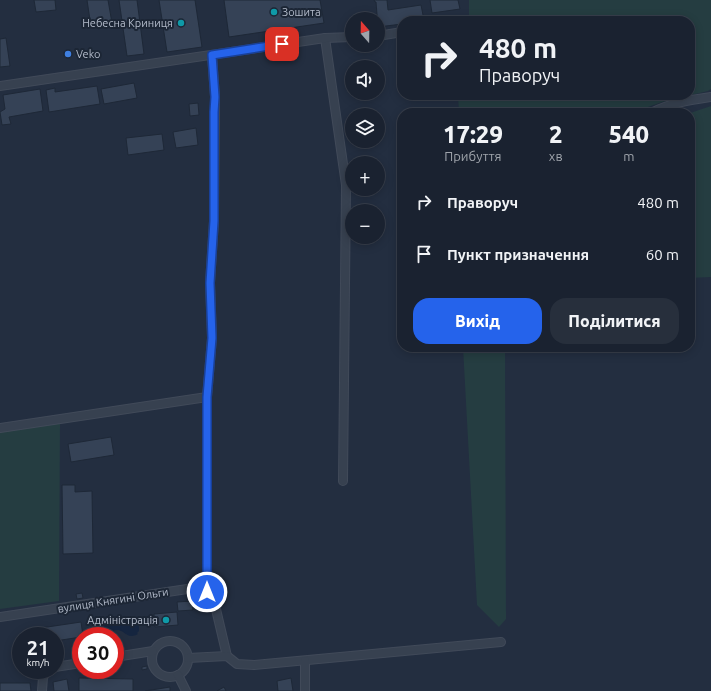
<!DOCTYPE html>
<html lang="uk">
<head>
<meta charset="utf-8">
<style>
  body { margin:0; font-family:Ubuntu,sans-serif; background:#272f3c; color:#f1f3f6; height:100vh; display:flex; flex-direction:column; font-size:15px; white-space:nowrap }
  * { box-sizing:border-box; margin:0 }
  p { font-size:13px; color:#9fa4ab }
  .icon { flex:none; width:22px; height:22px; fill:none; stroke:currentColor; stroke-width:2; stroke-linecap:round; stroke-linejoin:round }
  .map { position:relative; flex:1; overflow:hidden }
  .details { position:absolute; left:397px; top:108px; width:298px; height:244px; display:flex; flex-direction:column; background:#1a2230; border-radius:16px; box-shadow:0 2px 10px #0003,0 0 0 1px #383f4c }
  .details>* { flex:none }
  .guide { position:absolute; left:397px; top:16px; width:298px; height:84px; border-radius:16px; box-shadow:0 2px 10px #0003,0 0 0 1px #383f4c; background:#1a2230; color:#f1f3f6; overflow:hidden }
  .needle { width:26px; rotate:340deg }
  .buttons { position:absolute; left:345px; top:12px; display:grid; gap:8px }
  .buttons a { display:grid; place-items:center; width:40px; height:40px; border-radius:50%; background:#1a2230; box-shadow:0 2px 10px #0003,0 0 0 1px #383f4c; font-size:20px }
  .speed { position:absolute; left:12px; top:627px; display:flex; gap:8px; font-size:20px; font-weight:700; text-align:center }
  .speed>* { display:grid; place-content:center; width:52px; height:52px; border-radius:50%; background:#1a2230; box-shadow:0 2px 10px #0003,0 0 0 1px #383f4c; line-height:1 }
  .speed small { font-size:10px; font-weight:400 }
  .speed .limit { border:6px solid #d22; background:#fff; color:#111 }
  .pin { position:absolute; display:grid; place-items:center; width:34px; height:34px; color:#fff; margin:-17px; border-radius:8px; box-shadow:0 2px 6px #0006 }
  .me { position:absolute; width:44px; margin:-22px; rotate:0deg; stroke-linejoin:round; filter:drop-shadow(0 0 3px #0008) }
  .turn { display:flex; align-items:center; gap:14px; height:84px; padding:0 16px; font-size:18px }
  .turn .icon { width:52px; height:52px; stroke-width:2.5 }
  .turn b { display:block; font-size:28px; line-height:34px }
  .eta { display:flex; justify-content:space-evenly; align-items:center; height:68px; text-align:center }
  .eta b { font-size:24px; font-weight:800; line-height:28px }
  .cta { display:flex; gap:8px; margin-top:auto; padding:8px 16px }
  .cta a { flex:1; height:46px; border-radius:16px; background:#2563eb; color:#fff; font-size:16px; font-weight:800; line-height:46px; text-align:center }
  .cta a+a { background:#272f3c; color:#f1f3f6 }
  ul { padding:0; list-style:none }
  li { display:flex; align-items:center; gap:12px; height:52px; padding:0 16px }
  li div { flex:1 }
  li b { display:block; font-size:15px }
  li em { font-style:normal }
  .map>svg:first-child { display:block }
</style>
</head>
<body>
<div class="map">
<svg width="711" height="691" viewBox="0 0 711 691">
  <rect width="100%" height="100%" fill="#232e40"/>
  <g fill="#253d41">
    <polygon points="469,0 711,0 711,89 708,91 662,102 631,113 459,113 458,95 690,95 690,21 469,21"/>
    <polygon points="711,106 711,277 690,278 690,113"/>
    <polygon points="463,347 505,347 506,619 499,627 477,605"/>
    <polygon points="60,423 59,601 0,609 0,432"/>
  </g>
  <path fill="#15253f" d="M129,619L134,620L138,623L137,624L139,625V631L137,633L138,634C123,642 125,622 107,634L104,633L102,630V626L106,623L116,624Z"/>
  <g fill="#354256" stroke="#1e2837">
    <polygon points="34,0 55,0 56,10 36,12"/>
    <polygon points="87,0 108,0 112,23 106,24 106,27 98,29 97,26 91,27"/>
    <polygon points="119,0 137,0 144,54 127,56"/>
    <polygon points="159,0 195,0 202,47 167,52"/>
    <polygon points="224,0 320,0 324,23 229,37"/>
    <polygon points="374,0 387,0 388,10 421,5 424,20 402,21 402,24 378,27 376,2 375,2"/>
    <polygon points="430,0 458,0 460,9 432,13"/>
    <polygon points="6,38 10,66 0,67 0,39"/>
    <polygon points="134,83 137,98 104,104 101,89"/>
    <polygon points="97,86 100,104 49,112 46,90 55,88 55,92"/>
    <polygon points="40,89 43,111 9,117 11,124 2,125 0,112 5,109 3,95"/>
    <polygon points="198,103 199,115 190,116 189,104"/>
    <polygon points="196,128 198,145 176,148 173,132"/>
    <polygon points="162,134 164,150 128,155 126,138"/>
    <polygon points="111,437 114,455 71,462 68,444"/>
    <polygon points="62,485 75,485 75,492 92,491 93,553 63,554"/>
    <polygon points="82,593 83,598 77,599 76,594"/>
    <polygon points="192,601 193,610 178,611 177,602"/>
    <polygon points="177,612 178,625 155,627 154,614"/>
    <polygon points="81,622 83,636 81,636 81,637 55,641 55,636 28,636 27,630"/>
    <polygon points="147,666 147,669 142,670 142,667"/>
    <polygon points="79,678 133,679 133,691 79,691"/>
    <polygon points="291,678 293,691 278,691 277,681"/>
    <polygon points="67,679 69,691 54,691 53,682"/>
    <polygon points="0,683 30,683 31,691 0,691"/>
    <polygon points="170,687 170,691 145,691"/>
    <polygon points="224,687 226,691 217,691"/>
  </g>
  <g fill="none" stroke-linecap="round" stroke-linejoin="round">
    <g stroke="#414a59" stroke-width="10">
      <g id="minor">
        <polyline points="378,36 402,32"/>
        <polyline points="325,38 346,185 343,481"/>
        <polyline points="0,86 325,38 352,37"/>
        <path d="M651,113C670,103 690,100 711,97"/>
        <polyline points="0,428 207,397"/>
        <polyline points="207,592 207,397 212,338 210,283 214,221 215,97 212,55"/>
        <polyline points="0,617 194,588 207,592 215,605 227,656"/>
        <circle cx="170" cy="659" r="18"/>
        <polyline points="115,657 153,651"/>
        <polyline points="188,658 227,656 237,664 254,665 501,642"/>
        <polyline points="55,667 81,663"/>
        <polyline points="178,675 186,691"/>
        <polyline points="42,691 43,677 48,670"/>
        <polyline points="305,691 305,661"/>
      </g>
    </g>
    <use href="#minor" stroke="#374150" stroke-width="8"/>
  </g>
  <g fill="none" stroke-linecap="round" stroke-linejoin="round">
    <g stroke="#184099" stroke-width="10">
      <polyline id="route" points="207,592 207,397 212,338 210,283 214,221 214,112 215,97 212,55 282,44"/>
    </g>
    <use href="#route" stroke="#2563eb" stroke-width="7"/>
  </g>
  <g fill="#0f9aa8" stroke="#1c2635" stroke-width="1.5">
    <circle cx="274" cy="12" r="4"/>
    <circle cx="181" cy="23" r="4"/>
    <circle cx="166" cy="620" r="4"/>
  </g>
  <circle fill="#3f7fe0" stroke="#1c2635" stroke-width="1.5" cx="68" cy="54" r="4"/>
  <g text-anchor="middle" stroke-width="4" stroke-linejoin="round" paint-order="stroke">
    <g font-size="11" fill="#b4bccb" stroke="#1c2635" text-anchor="start">
      <text x="282" y="16">Зошита</text>
      <text x="173" y="27" text-anchor="end">Небесна Криниця</text>
      <text x="76" y="58">Veko</text>
      <text x="158" y="624" text-anchor="end">Адміністрація</text>
    </g>
    <g font-size="11" fill="#b4bccb" stroke="#1c2635">
      <text transform="translate(113 600) rotate(-9)" y="4">вулиця Княгині Ольги</text>
    </g>
  </g>
</svg>
<div class="buttons">
<a><svg class="needle" viewBox="-14 -14 28 28"><path d="M0-13l5 13h-10z" fill="#e53935"/><path d="M0 13l5-13h-10z" fill="#9fa4ab"/></svg></a>
<a><svg class="icon" aria-label="sound" viewBox="0 0 24 24"><path d="M4 9h4l5-4v14l-5-4H4zM17 9q2 3 0 6"/></svg></a>
<a><svg class="icon" aria-label="layers" viewBox="0 0 24 24"><path d="M12 4l9 5-9 5-9-5zM3 14l9 5 9-5"/></svg></a>
<a>+</a>
<a>−</a>
</div>
<div class="speed"><div>21<small>km/h</small></div><div class="limit">30</div></div>
<div class="pin" style="left:282px;top:44px;background:#d93025"><svg class="icon" aria-label="arrive" viewBox="0 0 24 24"><path d="M6 21V4h12l-3 4 3 4H6"/></svg></div>
<svg class="me" style="left:207px;top:592px" viewBox="-20 -20 40 40"><circle r="17" fill="#2563eb" stroke="#fff" stroke-width="3"/><path d="M0-11L8 9 0 5-8 9z" fill="#fff"/></svg>
<div class="guide">
<div class="turn"><svg class="icon" aria-label="right" viewBox="0 0 24 24"><path d="M7 20v-9h11M14 6l5 5-5 5"/></svg><div><b>480 m</b>Праворуч</div></div>
</div>
<section class="details">
<div class="eta">
<div><b>17:29</b><p>Прибуття</p></div>
<div><b>2</b><p>хв</p></div>
<div><b>540</b><p>m</p></div>
</div>
<ul>
<li><svg class="icon" aria-label="right" viewBox="0 0 24 24"><path d="M7 20v-9h11M14 6l5 5-5 5"/></svg><div><b>Праворуч</b></div><em>480 m</em></li>
<li><svg class="icon" aria-label="arrive" viewBox="0 0 24 24"><path d="M6 21V4h12l-3 4 3 4H6"/></svg><div><b>Пункт призначення</b></div><em>60 m</em></li>
</ul>
<div class="cta"><a>Вихід</a><a>Поділитися</a></div>
</section>
</div>
</body>
</html>
